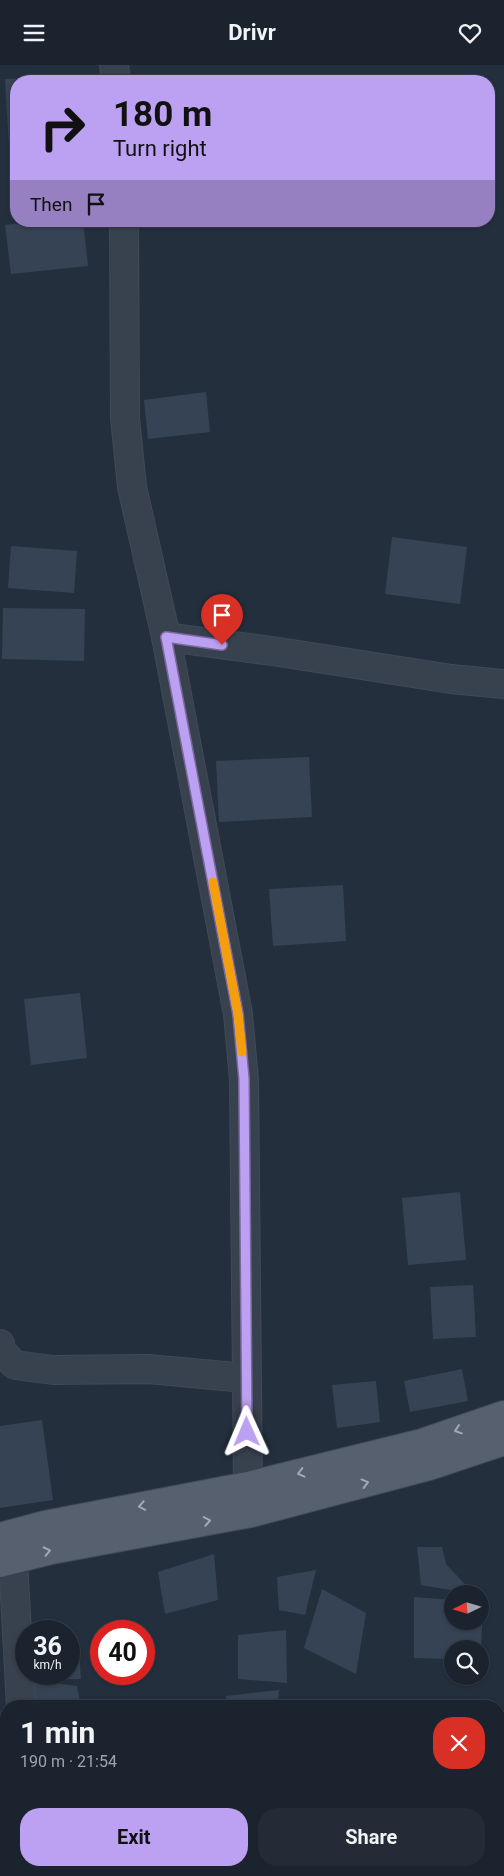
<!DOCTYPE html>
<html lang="en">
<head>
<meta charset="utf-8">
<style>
  body { margin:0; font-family:Roboto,sans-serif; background:#242b36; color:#f1f3f6; height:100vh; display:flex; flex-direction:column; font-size:19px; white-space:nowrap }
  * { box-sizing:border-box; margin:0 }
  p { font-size:16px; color:#a0a4aa }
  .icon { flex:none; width:28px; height:28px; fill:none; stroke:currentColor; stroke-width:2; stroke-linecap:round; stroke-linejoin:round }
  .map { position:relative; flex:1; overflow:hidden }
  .details { position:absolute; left:0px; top:1635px; width:505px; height:176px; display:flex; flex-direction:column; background:#1b232e; border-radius:20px 20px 0 0; box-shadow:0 1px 4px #0004,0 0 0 1px #39404a }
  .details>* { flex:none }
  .top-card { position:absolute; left:10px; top:10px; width:485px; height:152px; border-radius:20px; box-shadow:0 1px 4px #0004,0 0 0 1px #39404a; background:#bca0f2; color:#111; overflow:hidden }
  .needle { width:32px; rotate:265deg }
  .controls { position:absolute; left:444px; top:1520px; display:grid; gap:10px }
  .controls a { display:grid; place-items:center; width:45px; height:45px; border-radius:50%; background:#1b232e; box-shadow:0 1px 4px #0004,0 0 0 1px #39404a; font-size:25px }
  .speed { position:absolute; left:15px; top:1555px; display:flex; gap:10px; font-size:25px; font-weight:700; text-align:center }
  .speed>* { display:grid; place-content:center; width:65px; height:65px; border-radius:50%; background:#1b232e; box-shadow:0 1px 4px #0004,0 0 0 1px #39404a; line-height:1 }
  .speed small { font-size:12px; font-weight:400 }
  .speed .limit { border:8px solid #d22; background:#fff; color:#111 }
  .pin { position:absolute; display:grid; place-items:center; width:42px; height:42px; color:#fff; margin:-51px -21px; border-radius:50% 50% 50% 0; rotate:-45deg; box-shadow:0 0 5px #0007 }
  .pin .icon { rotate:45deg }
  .me { position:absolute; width:55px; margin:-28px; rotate:359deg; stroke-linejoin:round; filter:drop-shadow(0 0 4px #0008) }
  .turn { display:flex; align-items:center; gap:18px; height:105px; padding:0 20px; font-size:22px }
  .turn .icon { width:65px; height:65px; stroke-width:2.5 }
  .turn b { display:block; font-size:35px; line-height:42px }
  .then { display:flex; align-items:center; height:48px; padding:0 20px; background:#0003; gap:10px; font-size:19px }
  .round { display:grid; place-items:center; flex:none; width:52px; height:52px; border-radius:20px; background:#242b36 }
  .summary { display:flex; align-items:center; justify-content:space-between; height:85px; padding:0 20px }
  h1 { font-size:30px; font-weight:700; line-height:38px }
  .primary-button { display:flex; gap:10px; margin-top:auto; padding:10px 20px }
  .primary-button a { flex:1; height:58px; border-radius:20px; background:#bca0f2; color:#111; font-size:20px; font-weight:700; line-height:58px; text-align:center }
  .primary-button a+a { background:#242b36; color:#f1f3f6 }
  header { display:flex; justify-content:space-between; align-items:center; height:65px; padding:0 20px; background:#1b232e; font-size:22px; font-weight:700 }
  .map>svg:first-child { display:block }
</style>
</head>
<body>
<header><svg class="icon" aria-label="menu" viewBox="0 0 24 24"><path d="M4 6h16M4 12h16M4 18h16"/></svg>Drivr<svg class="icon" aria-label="heart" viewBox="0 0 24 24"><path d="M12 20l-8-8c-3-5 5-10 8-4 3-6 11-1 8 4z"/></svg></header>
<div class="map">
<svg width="504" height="1811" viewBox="0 0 504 1811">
  <rect width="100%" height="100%" fill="#242f3e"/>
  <g fill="#364354">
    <polygon points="64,11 64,16 16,16 16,81 9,81 5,14"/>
    <polygon points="35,156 83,156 88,201 11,209 5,160"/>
    <polygon points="206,327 210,367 148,374 144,335"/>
    <polygon points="392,472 467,482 460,539 385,529"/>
    <polygon points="11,481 77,486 74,528 8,523"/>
    <polygon points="3,543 85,544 84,596 2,594"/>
    <polygon points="309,692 312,752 219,757 216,696"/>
    <polygon points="343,820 346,876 273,881 269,824"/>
    <polygon points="80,928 87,993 31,1000 24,934"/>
    <polygon points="460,1127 466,1195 408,1200 402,1133"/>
    <polygon points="473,1220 476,1272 433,1274 430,1222"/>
    <polygon points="462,1304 468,1336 410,1347 404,1316"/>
    <polygon points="376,1316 380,1357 337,1363 332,1320"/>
    <polygon points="42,1355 53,1435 0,1443 0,1361"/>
    <polygon points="417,1482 442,1482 446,1499 474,1529 421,1520"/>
    <polygon points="214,1489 218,1535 165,1549 158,1507"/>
    <polygon points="316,1505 305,1550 279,1545 277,1512"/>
    <polygon points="322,1524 366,1548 356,1609 304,1583"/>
    <polygon points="414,1532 452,1535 452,1556 480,1556 480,1537 483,1537 481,1584 452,1584 452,1594 414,1593"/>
    <polygon points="286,1565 287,1618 238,1614 238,1570"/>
    <polygon points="69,1572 78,1572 81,1614 28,1615 29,1609 69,1609"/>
    <polygon points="28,1615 77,1621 81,1641 34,1636"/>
    <polygon points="279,1625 278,1641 228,1641 226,1631"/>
    <polygon points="153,1805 206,1805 206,1811 155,1811"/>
    <polygon points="242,1805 290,1805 296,1806 298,1811 241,1811"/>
  </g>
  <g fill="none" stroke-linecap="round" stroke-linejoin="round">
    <g stroke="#414a57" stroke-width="30">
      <g id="minor">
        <polyline points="114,0 116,16"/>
        <polyline points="124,156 125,353 132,422 166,572 238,949 244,1015 248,1421 251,1443"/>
        <polyline points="166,572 279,587 451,614 504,619"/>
        <polyline points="0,1279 1,1286 15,1300 53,1305 148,1304 246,1313"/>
        <polyline points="13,1495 21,1641"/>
        <polyline points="43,1805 44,1811"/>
      </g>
    </g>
    <g stroke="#414a57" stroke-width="30">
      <g id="major">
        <polyline points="0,1472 45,1460 248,1421 422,1378 504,1350"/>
        <polyline points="0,1498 51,1485 251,1448 429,1401 504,1376"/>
      </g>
    </g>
    <use href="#minor" stroke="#38414e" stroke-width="28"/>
    <use href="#major" stroke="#56606e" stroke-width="28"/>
  </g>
  <defs><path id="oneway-chevron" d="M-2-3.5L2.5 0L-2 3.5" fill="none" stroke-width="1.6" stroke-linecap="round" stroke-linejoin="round" transform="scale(1.25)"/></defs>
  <g stroke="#a1aab7">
    <use href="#oneway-chevron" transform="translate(458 1365) rotate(161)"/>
    <use href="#oneway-chevron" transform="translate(301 1408) rotate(166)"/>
    <use href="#oneway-chevron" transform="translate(365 1418) rotate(-15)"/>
    <use href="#oneway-chevron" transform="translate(142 1441) rotate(169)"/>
    <use href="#oneway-chevron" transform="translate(207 1456) rotate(-10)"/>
    <use href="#oneway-chevron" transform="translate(47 1486) rotate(-13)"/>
  </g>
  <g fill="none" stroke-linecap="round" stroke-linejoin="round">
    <g stroke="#7a689d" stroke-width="12">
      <polyline id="route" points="222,580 166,572 238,949 244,1014 247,1367"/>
    </g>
    <use href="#route" stroke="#bca0f2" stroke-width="9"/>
    <polyline stroke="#f59e0b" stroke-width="9" points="213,817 238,949 242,987"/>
  </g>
</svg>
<div class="controls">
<a><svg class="needle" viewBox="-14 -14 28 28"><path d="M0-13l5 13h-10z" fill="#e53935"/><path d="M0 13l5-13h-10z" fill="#a0a4aa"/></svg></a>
<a><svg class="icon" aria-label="search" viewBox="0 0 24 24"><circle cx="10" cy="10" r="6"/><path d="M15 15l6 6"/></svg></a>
</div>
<div class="speed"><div>36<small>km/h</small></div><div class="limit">40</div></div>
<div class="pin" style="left:222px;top:580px;background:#d93025"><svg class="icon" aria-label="arrive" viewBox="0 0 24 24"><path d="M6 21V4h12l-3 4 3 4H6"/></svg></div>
<svg class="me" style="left:247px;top:1367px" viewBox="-20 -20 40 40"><path d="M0-17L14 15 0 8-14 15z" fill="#bca0f2" stroke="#fff" stroke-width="4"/></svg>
<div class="top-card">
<div class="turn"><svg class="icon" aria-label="right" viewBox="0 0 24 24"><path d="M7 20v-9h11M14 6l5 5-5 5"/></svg><div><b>180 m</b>Turn right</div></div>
<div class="then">Then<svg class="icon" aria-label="arrive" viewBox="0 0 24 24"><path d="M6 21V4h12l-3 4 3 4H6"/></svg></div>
</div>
<section class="details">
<div class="summary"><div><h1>1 min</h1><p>190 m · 21:54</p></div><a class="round" style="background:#d93025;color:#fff"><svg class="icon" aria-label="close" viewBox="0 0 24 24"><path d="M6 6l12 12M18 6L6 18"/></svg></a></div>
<div class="primary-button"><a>Exit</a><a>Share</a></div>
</section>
</div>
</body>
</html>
